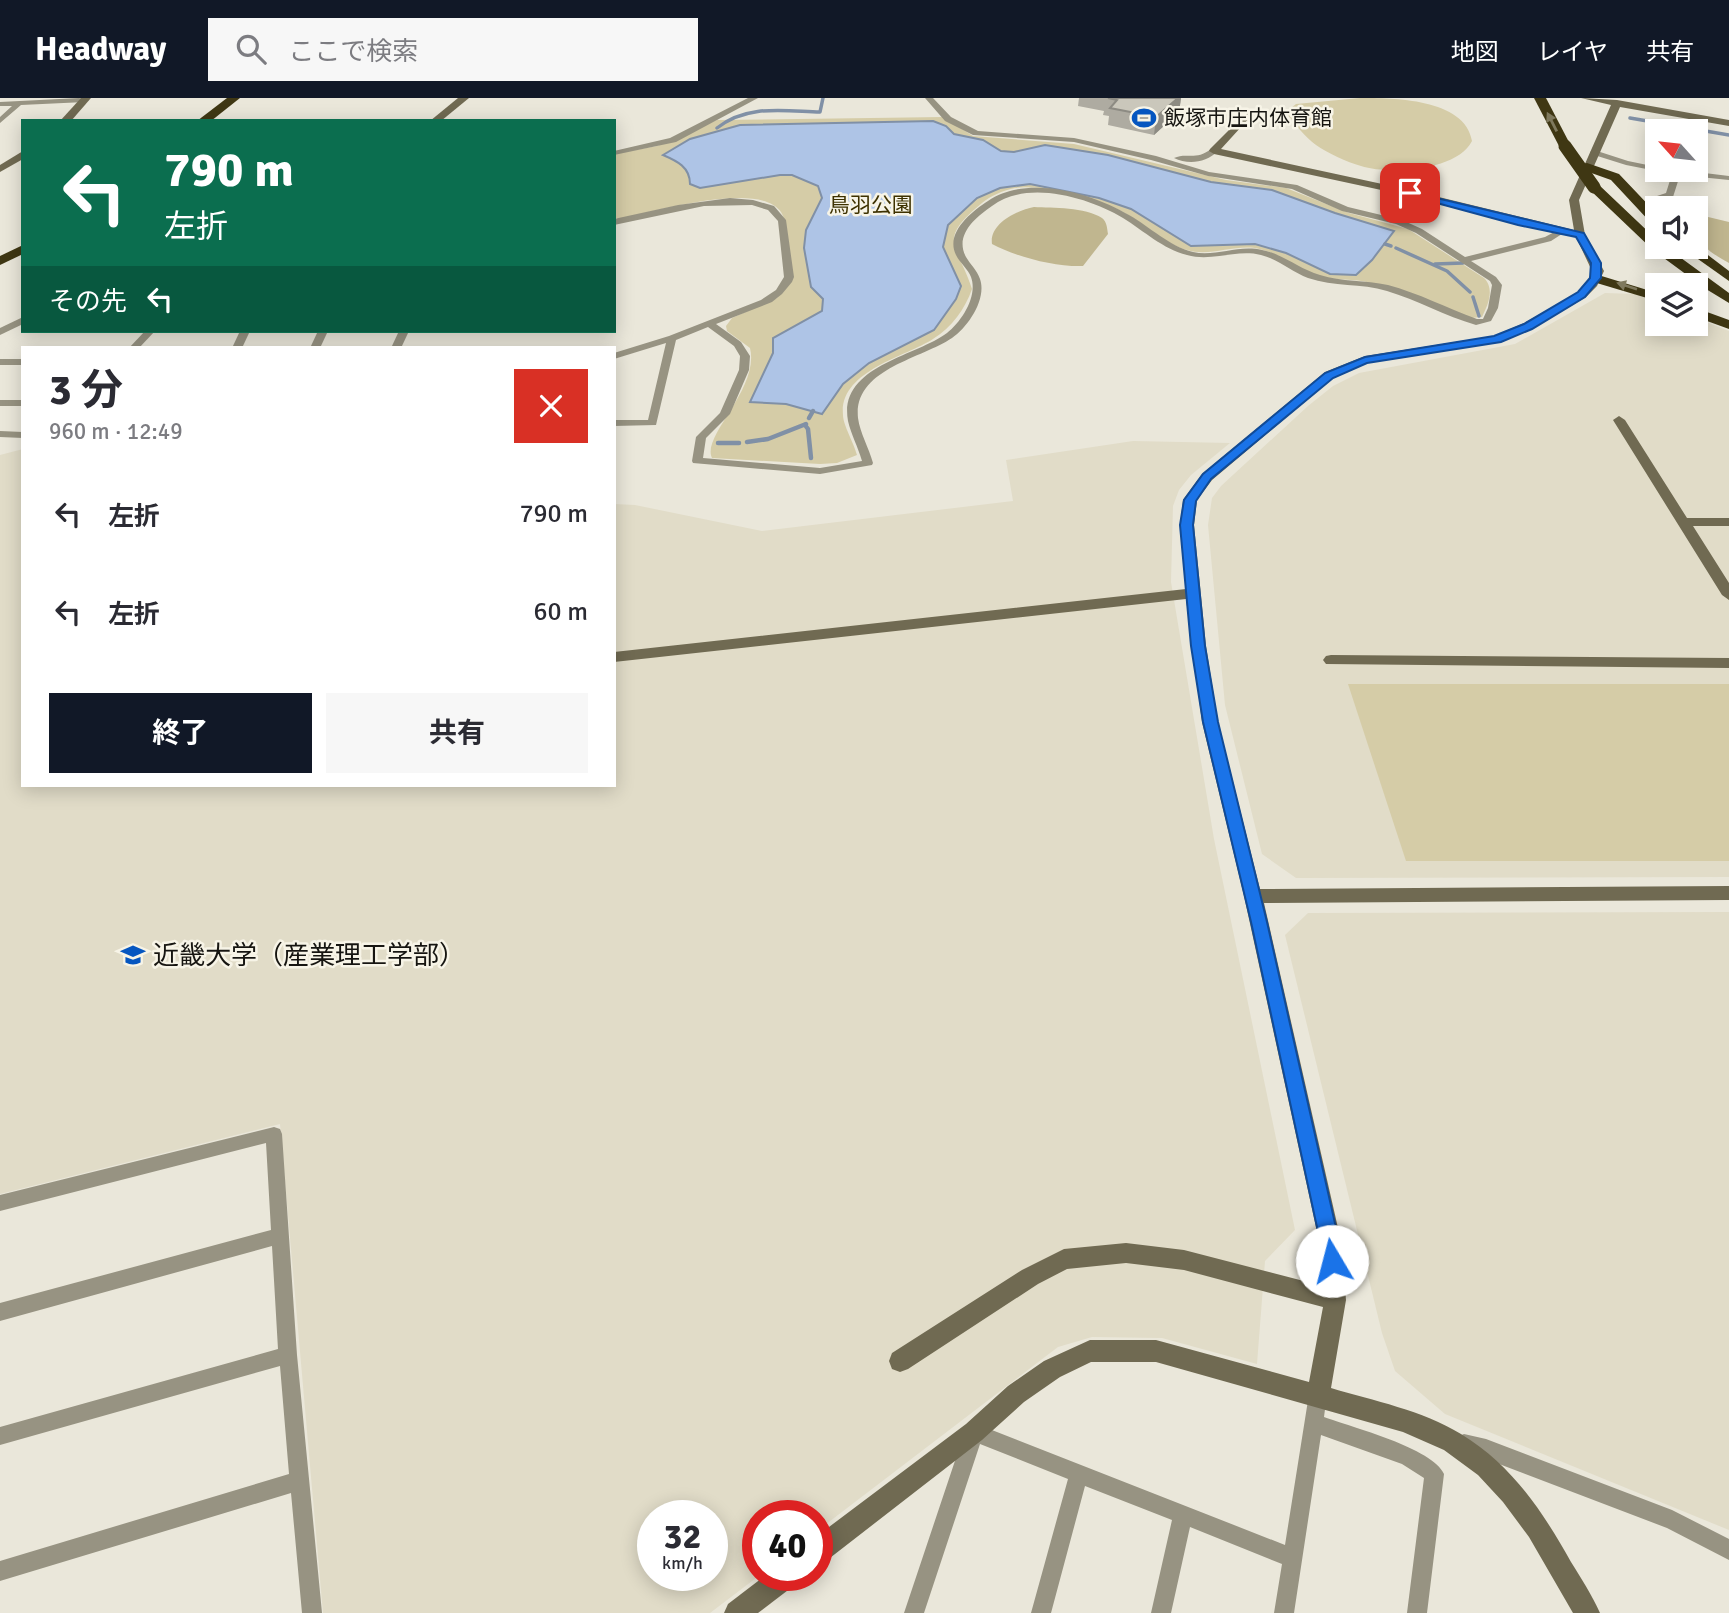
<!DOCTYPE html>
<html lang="ja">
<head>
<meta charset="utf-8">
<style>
  body { margin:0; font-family:Signika,"Noto Sans JP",sans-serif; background:#f7f7f7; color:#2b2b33; height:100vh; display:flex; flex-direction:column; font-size:26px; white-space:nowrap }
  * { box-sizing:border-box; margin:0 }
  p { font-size:23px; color:#7c7c81 }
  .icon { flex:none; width:38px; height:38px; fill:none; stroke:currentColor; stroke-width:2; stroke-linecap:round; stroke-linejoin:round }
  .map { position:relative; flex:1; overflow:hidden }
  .sheet { position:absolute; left:21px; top:248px; width:595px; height:441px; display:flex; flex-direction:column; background:#fff; border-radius:0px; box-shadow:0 4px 18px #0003 }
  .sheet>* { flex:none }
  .guide { position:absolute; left:21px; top:21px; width:595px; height:214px; border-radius:0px; box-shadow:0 4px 18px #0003; background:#0b6e4f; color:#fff; overflow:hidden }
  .needle { width:46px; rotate:297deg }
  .tools { position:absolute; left:1645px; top:21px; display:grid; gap:14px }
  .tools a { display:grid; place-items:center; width:63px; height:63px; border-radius:0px; background:#fff; box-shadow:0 4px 18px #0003; font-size:35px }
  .speed { position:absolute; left:637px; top:1402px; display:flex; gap:14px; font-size:35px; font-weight:700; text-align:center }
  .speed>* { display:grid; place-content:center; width:91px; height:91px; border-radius:50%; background:#fff; box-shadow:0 4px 18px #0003; line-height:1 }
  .speed small { font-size:18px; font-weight:400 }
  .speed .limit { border:10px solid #d22; background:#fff; color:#111 }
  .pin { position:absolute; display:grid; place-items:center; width:60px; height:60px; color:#fff; margin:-30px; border-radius:14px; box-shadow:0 4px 10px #0006 }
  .me { position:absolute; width:77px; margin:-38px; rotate:352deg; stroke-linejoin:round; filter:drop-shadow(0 0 5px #0008) }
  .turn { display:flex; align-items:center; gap:24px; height:147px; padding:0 28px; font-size:32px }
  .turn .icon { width:91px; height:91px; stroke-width:2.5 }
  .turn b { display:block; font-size:49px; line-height:60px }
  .then { display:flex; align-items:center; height:66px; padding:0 28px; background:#0003; gap:14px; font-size:26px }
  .round { display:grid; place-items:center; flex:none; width:74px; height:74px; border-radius:0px; background:#f7f7f7 }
  .summary { display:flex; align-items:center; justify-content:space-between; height:119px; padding:0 28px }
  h1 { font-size:42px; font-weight:700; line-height:52px }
  .action { display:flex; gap:14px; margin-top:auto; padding:14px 28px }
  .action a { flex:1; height:80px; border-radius:0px; background:#111827; color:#fff; font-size:28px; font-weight:700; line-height:80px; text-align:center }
  .action a+a { background:#f7f7f7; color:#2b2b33 }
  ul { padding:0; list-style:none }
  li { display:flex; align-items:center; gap:21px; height:98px; padding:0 28px }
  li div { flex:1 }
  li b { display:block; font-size:26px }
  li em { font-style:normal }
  header { display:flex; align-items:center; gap:42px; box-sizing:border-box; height:98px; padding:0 35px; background:#111827; color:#fff }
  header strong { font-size:33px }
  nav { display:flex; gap:38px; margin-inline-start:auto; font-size:24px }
  .search { width:490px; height:63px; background:#f7f7f7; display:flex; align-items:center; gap:18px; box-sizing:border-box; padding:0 24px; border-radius:0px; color:#7c7c81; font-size:26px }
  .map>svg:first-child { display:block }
</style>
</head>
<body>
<header>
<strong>Headway</strong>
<div class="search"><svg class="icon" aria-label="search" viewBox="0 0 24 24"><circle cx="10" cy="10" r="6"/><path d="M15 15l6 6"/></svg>ここで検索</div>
<nav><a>地図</a><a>レイヤ</a><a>共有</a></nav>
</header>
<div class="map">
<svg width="1729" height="1515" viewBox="0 0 1729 1515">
  <rect width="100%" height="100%" fill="#eae7da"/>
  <g fill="#e1dcc8" fill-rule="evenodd">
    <polygon points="1605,195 1636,196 1657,205 1657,226 1696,226 1696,220 1729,233 1729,779 1296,780 1262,756 1225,607 1208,427 1212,400 1221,388 1308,308 1333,288 1359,275 1515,246"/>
    <path d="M1133,343L1230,345L1191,377L1179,392L1173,408L1171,484L1214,741L1295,1132L1265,1163L1257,1266L1162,1240L1092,1239L1058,1249L817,1433V1418H758L760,1477L710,1515H323L280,1026L0,1096V357L23,351V688H614V406L635,407L762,433L1013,403L1006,362ZM653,1418H712V1477H653Z"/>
    <polygon points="1729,814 1729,1432 1445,1316 1395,1273 1382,1235 1285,837 1308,815"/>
  </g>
  <g fill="#d5cca7">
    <path d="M1360,0C1392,0 1465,0 1472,43C1457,73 1389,77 1361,68C1347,64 1327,55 1316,47C1305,39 1294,25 1286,14L1296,6Z"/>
    <path d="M943,19L973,38L1074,46L1226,82L1286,90L1349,115L1408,131L1484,180C1495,191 1488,207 1482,219L1471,220C1438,208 1405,194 1371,185C1354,180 1335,183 1318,178C1296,172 1279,154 1255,150C1232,147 1209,159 1187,152C1164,146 1144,125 1123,114C1099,101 1042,86 1015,90C1004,92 990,98 982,105C936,143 957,145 972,191C965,211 952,229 933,241C905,259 839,273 843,317C843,327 854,345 857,357L837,365L820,366L712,360C701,338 760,291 750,250L727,233L726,228L732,220L777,200L790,184C789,167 790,128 781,114C760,82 652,114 619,121L614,119V56L657,48L717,22Z"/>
    <polygon points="1348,586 1729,586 1729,763 1406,763"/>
  </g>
  <g fill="#c0b68f">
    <path d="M1034,109C1053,110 1085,109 1102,120C1107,124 1107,130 1108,136L1083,168C1055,169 1017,159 992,146C989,126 1017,112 1034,109Z"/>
    <path d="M1704,118L1729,124V165C1710,154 1696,147 1696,124Z"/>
  </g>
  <path fill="#aec4e6" stroke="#8090a6" stroke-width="2" d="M933,23L946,28L954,36L983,42L1001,53L1014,54L1045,47L1108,57L1211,84L1272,92L1335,115L1394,133L1372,162L1356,177L1330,176L1286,155L1255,146L1191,148L1131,111L1099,100L1030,86L1000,90L977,100L948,127L943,149L961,188L956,201L934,232L869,265L843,286L822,316L786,306L750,304L773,255V240L822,213L823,201L811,189L804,150L806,132L822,100L818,88L792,77H780L700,90L690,86C690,69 677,63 663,57L690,41L740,27Z"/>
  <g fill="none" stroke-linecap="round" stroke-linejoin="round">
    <g stroke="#8090a6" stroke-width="3.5">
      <polyline points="1630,20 1729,37"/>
      <path d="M717,30C747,6 784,13 820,14L823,0"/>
      <polyline points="1385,146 1391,148"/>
      <polyline points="1396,150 1447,173 1470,194"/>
      <polyline points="1435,166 1463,165"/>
      <polyline points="1473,199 1479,218"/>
    </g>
    <g stroke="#8090a6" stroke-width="4.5">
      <polyline points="809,320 813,313"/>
      <polyline points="805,327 808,331 811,360"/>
      <polyline points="747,344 768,341 806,326"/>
      <polyline points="718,345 739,345"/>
    </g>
    <g fill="#979382" fill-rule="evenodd">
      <polygon points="79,0 89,2 85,4 21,7 0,25 0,19 12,8 0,8 0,4"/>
      <polygon points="748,0 758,0 676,44 614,57 614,53 670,40"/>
      <path d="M925,0H933L951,19L978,33L1074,40L1156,58L1209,74L1297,87L1348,109L1402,122L1422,131L1465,159L1545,139L1558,132L1565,134L1551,143L1471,163L1496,179L1502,187L1498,210L1491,223L1476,227C1445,218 1417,202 1387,193C1361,185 1334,189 1308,180C1292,174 1278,161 1261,157C1236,151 1212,164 1187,157C1163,151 1144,133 1123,120C1089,100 1028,81 992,108C976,119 954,137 966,159C970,166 977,172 980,181C987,201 968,229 952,240C921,261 853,271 858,320C860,335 869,350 873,365L872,367L820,376L693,365L692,363L696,339L720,315L739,272L740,258L734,248L708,229L676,242L656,327L614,328V322H648L666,245L614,261V255L669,238L761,202L776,192L784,179L778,123L768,112L752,107L704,108L614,127V121L678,107L730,100L753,102L774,108L786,122L794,179L792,184L782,196L772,204L716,226L741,244L750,258L749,272L730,316L706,340L703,360L820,370L862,363C858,349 851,336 848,323C838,268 915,259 947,235C962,223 978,198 971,179C968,171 960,165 956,157C945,135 971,114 988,103C1027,76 1092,95 1129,117C1150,129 1169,148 1193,154C1216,159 1239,146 1262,152C1283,156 1299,171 1320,177C1342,184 1365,182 1388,187C1418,195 1447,210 1477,221H1483L1488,210L1492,187L1490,183L1416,135L1396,126L1342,113L1292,91L1208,78L1151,62L1074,44L973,37L945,23Z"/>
      <path d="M1211,51L1218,53C1206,65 1188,67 1174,60C1186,54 1196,63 1211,51Z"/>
      <polygon points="1594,52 1628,63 1657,69 1657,72 1680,72 1729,78 1729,82 1680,77 1673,99 1661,101 1657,98 1666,95 1672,76 1626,67 1591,56 1590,54"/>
      <polygon points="23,219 23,226 0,237 0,230"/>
      <polygon points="145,233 155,233 139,250 129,250"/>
      <polygon points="240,233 250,233 242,250 232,250"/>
      <polygon points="318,233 328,233 320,250 310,250"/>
      <polygon points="399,233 409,233 401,250 391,250"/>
      <rect x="0" y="261" width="23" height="6"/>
      <rect x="0" y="302" width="23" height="6"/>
      <polygon points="0,333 23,334 23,340 0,339"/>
      <polygon points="274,1029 280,1031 282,1036 297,1257 322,1515 302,1515 291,1395 0,1483 0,1463 289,1376 280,1268 0,1347 0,1329 278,1251 272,1148 0,1223 0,1205 271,1132 266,1045 0,1113 0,1097"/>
      <path d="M1318,1287L1325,1289L1327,1296L1324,1319C1351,1329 1433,1350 1444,1376L1427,1515H1407L1424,1380L1402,1366L1321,1337L1294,1515H1274L1282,1466L1190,1429L1171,1515H1151L1172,1422L1085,1388L1051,1515H1031L1068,1381L980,1346L924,1515H904L967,1327L974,1325L1285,1447L1309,1296L1311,1289Z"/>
      <polygon points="1464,1336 1486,1341 1672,1412 1729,1441 1729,1462 1667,1430 1486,1361 1457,1353 1454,1346 1457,1339"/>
    </g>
    <g fill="#706a52" fill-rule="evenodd">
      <polygon points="81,0 91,0 71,23 60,23"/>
      <polygon points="458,0 469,0 441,23 430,23"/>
      <path d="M1581,0L1617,2L1729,22V28L1620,9L1579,102L1585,137L1604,173L1597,188L1586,199L1532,231L1501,244L1368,265L1333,280L1212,382L1197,402L1194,427L1206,548L1218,624L1260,791L1729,788V802L1264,805L1341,1143L1346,1202L1331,1290C1374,1303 1422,1312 1461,1336C1512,1367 1543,1414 1571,1464C1581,1480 1592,1497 1600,1515H1573L1529,1439L1503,1404L1478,1377L1444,1352L1403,1334L1156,1264H1091L1060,1279L1024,1304L982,1342L826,1463L817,1466V1438L966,1326L1008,1288L1044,1263L1090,1242H1156L1309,1284L1323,1209L1184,1172L1126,1165L1067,1171L1038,1186L908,1271L900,1274L892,1271L889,1263L892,1255L1022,1172L1064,1151L1126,1145L1184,1152L1323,1188L1319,1143L1244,798L1202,624L1186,501L614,564V554L1186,491L1180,427L1183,402L1202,376L1325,274L1365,258L1494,238L1524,225L1578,195L1586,187L1592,173L1576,139L1514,126L1409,98L1214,56L1209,53L1210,51L1249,12L1254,15L1252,17L1221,51L1410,92L1574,132L1569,102L1611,7Z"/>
      <polygon points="23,53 23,61 0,74 0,67"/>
      <polygon points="1619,318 1625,322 1687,420 1729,420 1729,428 1693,428 1729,485 1729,502 1722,497 1613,322"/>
      <polygon points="1331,557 1729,560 1729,570 1326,566 1323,562 1326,558"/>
      <polygon points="766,1477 800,1477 796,1486 758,1515 724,1515 728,1506"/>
    </g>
    <g fill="#3f3713" fill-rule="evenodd">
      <polygon points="227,0 240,0 211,23 197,23"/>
      <polygon points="1534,0 1546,0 1571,48 1569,51 1559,48"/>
      <polygon points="1587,65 1619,76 1657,116 1657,127 1652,126 1611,82 1583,72 1583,66"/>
      <polygon points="1594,85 1598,86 1657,142 1657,149 1666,149 1729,195 1729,205 1706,191 1653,152 1590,92 1588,89"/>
      <polygon points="23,147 23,156 0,167 0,158"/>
      <polygon points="1696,148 1729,173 1729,183 1681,149"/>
      <polygon points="1595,176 1657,195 1657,203 1590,183 1590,177"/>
      <polygon points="1696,210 1729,222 1729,231 1696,219"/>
    </g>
    <polyline stroke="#3f3713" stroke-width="13" points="1565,48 1594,89"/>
  </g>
  <polygon fill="#aeaba1" points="1079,0 1181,0 1179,14 1154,37 1108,27 1109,18 1103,17 1104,13 1078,8"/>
  <polygon fill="#8d8b83" points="1178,0 1181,0 1179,14 1154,37 1156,19"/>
  <polygon fill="#cac7bb" stroke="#8d8b83" stroke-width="2" points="1108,0 1178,0 1156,19 1110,10 1117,2"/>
  <defs><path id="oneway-solid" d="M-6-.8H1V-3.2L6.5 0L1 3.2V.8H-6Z" transform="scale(1.75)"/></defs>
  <g fill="#7f795d">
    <use href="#oneway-solid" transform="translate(1552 24) rotate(-117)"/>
    <use href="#oneway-solid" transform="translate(1627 188) rotate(-162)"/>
  </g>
  <polygon fill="#1a73e8" stroke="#114b97" stroke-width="2" points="1407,93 1584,135 1601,165 1601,180 1585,199 1532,231 1501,244 1367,265 1333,280 1211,381 1196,403 1193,427 1205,548 1218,624 1267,824 1339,1143 1342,1163 1339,1169 1332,1172 1325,1169 1320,1143 1251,824 1203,624 1191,548 1180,427 1184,402 1203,376 1325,275 1365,259 1494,238 1524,226 1578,194 1590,180 1591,165 1576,139 1518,127 1407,97"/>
  <defs>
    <g id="stadium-bare" transform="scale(1.89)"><path d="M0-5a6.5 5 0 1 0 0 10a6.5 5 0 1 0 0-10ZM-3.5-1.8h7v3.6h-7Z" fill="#0556c0" stroke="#f7f4e7" stroke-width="2.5" paint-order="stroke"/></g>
    <g id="university-bare" transform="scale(1.89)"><path d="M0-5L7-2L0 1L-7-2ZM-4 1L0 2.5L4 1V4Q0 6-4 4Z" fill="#0556c0" stroke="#f7f4e7" stroke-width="2.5" paint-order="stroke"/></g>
  </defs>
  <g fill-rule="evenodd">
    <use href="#stadium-bare" x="1144" y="20"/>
    <use href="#university-bare" x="133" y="857"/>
  </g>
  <g text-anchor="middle" stroke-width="5" stroke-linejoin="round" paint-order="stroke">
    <g font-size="21" fill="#161511" stroke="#f7f4e7" text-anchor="start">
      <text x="1164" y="27">飯塚市庄内体育館</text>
    </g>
    <g font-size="21" fill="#3d3100" stroke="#f7f4e7">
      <text x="871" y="114">鳥羽公園</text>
    </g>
    <g font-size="26" fill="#161511" stroke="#f7f4e7" text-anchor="start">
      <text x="153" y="866">近畿大学（産業理工学部）</text>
    </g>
  </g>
</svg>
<div class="tools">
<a><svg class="needle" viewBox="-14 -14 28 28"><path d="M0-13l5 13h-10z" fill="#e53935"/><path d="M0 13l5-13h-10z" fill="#7c7c81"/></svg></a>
<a><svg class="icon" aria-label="sound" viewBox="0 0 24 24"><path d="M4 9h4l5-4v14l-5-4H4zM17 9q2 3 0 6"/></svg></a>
<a><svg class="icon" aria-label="layers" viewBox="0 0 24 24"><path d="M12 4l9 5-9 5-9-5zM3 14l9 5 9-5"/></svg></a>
</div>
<div class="speed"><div>32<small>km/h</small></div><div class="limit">40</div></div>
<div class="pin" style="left:1410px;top:95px;background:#d93025"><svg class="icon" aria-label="arrive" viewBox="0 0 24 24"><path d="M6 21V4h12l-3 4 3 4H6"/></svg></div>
<svg class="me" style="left:1332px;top:1163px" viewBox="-20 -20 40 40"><circle r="19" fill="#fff"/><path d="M0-13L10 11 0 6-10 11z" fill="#1a73e8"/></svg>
<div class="guide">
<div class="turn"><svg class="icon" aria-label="left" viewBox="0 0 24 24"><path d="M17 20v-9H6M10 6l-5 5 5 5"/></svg><div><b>790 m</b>左折</div></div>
<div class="then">その先<svg class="icon" aria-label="left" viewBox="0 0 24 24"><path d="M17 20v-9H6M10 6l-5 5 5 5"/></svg></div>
</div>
<section class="sheet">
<div class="summary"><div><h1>3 分</h1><p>960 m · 12:49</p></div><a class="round" style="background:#d93025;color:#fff"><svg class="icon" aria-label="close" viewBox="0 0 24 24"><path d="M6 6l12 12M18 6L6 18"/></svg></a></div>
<ul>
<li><svg class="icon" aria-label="left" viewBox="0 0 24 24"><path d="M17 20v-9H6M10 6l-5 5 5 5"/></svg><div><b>左折</b></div><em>790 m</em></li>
<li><svg class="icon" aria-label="left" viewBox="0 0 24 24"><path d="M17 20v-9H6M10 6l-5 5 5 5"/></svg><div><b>左折</b></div><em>60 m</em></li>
</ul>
<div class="action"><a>終了</a><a>共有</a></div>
</section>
</div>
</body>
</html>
